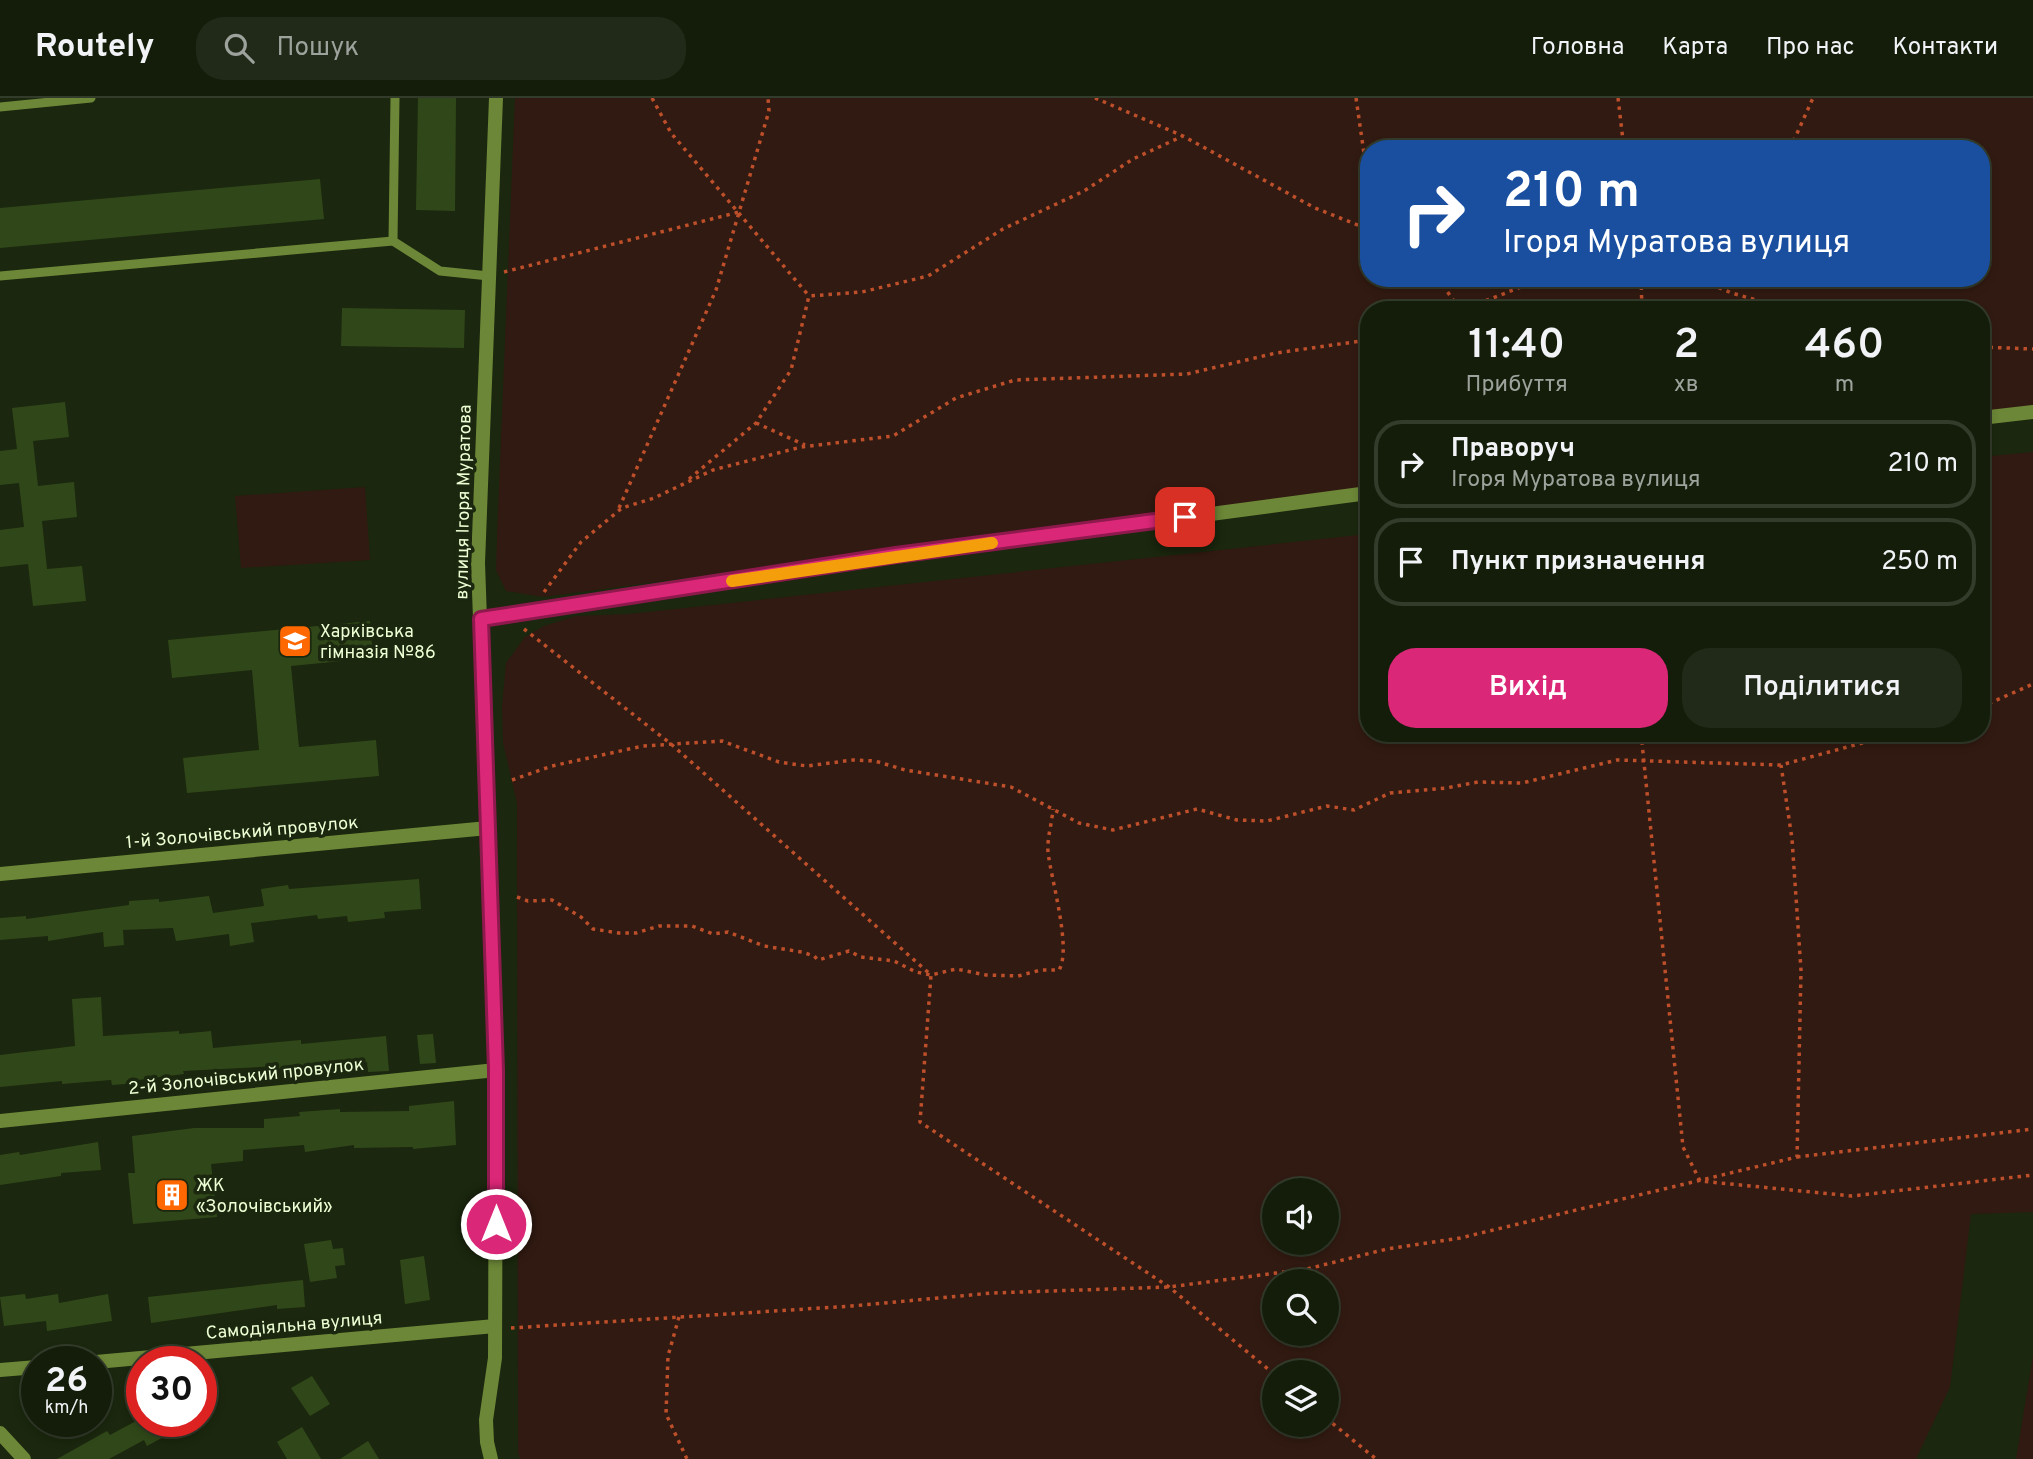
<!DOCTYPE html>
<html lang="uk">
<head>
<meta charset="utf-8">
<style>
  body { margin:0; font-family:Overpass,sans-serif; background:#212a18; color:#f1f3f6; height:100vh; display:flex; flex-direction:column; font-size:26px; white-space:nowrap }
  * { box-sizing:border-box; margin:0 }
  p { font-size:23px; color:#9da29c }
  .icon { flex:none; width:38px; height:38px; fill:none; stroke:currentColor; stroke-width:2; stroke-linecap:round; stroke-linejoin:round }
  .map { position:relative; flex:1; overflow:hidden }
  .details { position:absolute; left:1360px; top:203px; width:630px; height:441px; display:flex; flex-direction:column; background:#141d0a; border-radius:28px; box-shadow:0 4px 10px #0003,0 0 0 2px #333b2b }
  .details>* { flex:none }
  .guide { position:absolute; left:1360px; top:42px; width:630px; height:147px; border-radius:28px; box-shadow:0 4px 10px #0003,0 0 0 2px #333b2b; background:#1a4fa0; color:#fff; overflow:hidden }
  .tools { position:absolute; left:1262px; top:1080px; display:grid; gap:14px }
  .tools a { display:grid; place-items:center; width:77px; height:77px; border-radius:50%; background:#141d0a; box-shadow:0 4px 10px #0003,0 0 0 2px #333b2b; font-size:35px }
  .speed { position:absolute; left:21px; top:1248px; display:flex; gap:14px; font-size:35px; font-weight:700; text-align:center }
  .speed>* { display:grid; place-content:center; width:91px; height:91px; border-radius:50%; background:#141d0a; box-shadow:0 4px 10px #0003,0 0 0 2px #333b2b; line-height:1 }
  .speed small { font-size:18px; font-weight:400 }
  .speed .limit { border:10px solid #d22; background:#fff; color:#111 }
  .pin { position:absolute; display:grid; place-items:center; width:60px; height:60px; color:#fff; margin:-30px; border-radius:14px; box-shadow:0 4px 10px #0006 }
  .me { position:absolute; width:77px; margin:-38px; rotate:0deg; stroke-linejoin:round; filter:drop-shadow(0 0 5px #0008) }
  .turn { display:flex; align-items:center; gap:24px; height:147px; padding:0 28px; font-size:32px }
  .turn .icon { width:91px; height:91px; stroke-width:2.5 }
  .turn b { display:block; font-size:49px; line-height:60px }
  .eta { display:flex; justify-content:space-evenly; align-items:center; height:119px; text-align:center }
  .eta b { font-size:42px; font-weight:600; line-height:49px }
  .primary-button { display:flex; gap:14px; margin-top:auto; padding:14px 28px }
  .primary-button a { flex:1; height:80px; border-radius:28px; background:#db2777; color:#fff; font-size:28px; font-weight:600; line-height:80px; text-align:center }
  .primary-button a+a { background:#212a18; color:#f1f3f6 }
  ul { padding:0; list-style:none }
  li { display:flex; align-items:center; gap:21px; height:88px; margin:0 14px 10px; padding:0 14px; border:4px solid #333b2b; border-radius:28px }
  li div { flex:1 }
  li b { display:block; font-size:26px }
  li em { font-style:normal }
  header { display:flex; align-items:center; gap:42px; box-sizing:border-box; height:98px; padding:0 35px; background:#141d0a; border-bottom:2px solid #333b2b }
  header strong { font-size:33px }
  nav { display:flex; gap:38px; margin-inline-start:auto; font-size:24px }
  .search { width:490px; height:63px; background:#212a18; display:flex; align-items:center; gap:18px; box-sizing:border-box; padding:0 24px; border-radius:28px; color:#9da29c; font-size:26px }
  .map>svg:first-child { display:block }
</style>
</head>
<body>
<header>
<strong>Routely</strong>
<div class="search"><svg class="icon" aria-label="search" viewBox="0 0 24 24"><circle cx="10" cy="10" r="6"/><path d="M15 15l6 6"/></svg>Пошук</div>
<nav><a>Головна</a><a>Карта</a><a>Про нас</a><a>Контакти</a></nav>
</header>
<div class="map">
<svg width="2033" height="1361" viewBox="0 0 2033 1361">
  <rect width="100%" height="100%" fill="#1b270e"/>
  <g fill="#311a11" fill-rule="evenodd">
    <path d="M515,0H2033V309L1981,315V212H1368V389L543,499L506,493L496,472L497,438ZM1368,51H1981V180H1368Z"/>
    <path d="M2033,354V1114L1971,1116L1950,1289L1916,1361H520L518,1354L517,705L503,645L502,609L506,565L525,539L544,528L576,518L629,516L1368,436V635H1981V359ZM1274,1092H1326V1144H1274ZM1274,1183H1326V1236H1274ZM1274,1274H1326V1326H1274Z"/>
    <polygon points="365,389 370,462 241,470 235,398"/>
    <polygon points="2033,1258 2033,1361 2016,1361"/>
  </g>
  <g fill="#304819">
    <polygon points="418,0 456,0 455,113 416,112"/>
    <polygon points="320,81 324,121 0,150 0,110"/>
    <polygon points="342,210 465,212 464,250 341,248"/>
    <polygon points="65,304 69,339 33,343 38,388 74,384 77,419 42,423 47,471 82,468 86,503 33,508 28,466 0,469 0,432 24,429 19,385 0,387 0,353 17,351 12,310"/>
    <polygon points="370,523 373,560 291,568 299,649 376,642 379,678 187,695 183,660 259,652 252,572 172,580 168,542"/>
    <polygon points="419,781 421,811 384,814 385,820 348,824 347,818 318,821 317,817 251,825 254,844 230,848 229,836 176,843 173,830 123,832 124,847 104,849 103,834 48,843 48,838 0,842 0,820 26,818 26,821 129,807 129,803 159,801 159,804 209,798 213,815 264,808 261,791 288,787 289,791"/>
    <polygon points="101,899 103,938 179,933 179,936 211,933 213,950 301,942 301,946 386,938 389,973 368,974 367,964 278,971 278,968 183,973 184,976 138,982 139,985 112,987 111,982 62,986 62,983 0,989 0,957 75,948 72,901"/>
    <polygon points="433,936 436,965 420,966 417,937"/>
    <polygon points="454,1003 456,1047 413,1051 413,1049 354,1050 354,1047 305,1054 304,1047 243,1052 243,1063 211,1066 217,1119 133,1126 128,1075 135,1075 132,1038 194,1030 264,1030 264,1021 300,1018 299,1014 340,1011 340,1014 409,1013 409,1008"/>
    <polygon points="98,1044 101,1072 61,1075 61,1078 0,1087 0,1057 19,1054 20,1057"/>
    <polygon points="331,1142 333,1151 343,1150 345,1167 335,1168 337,1180 310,1184 304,1146"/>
    <polygon points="424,1158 430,1202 405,1206 400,1162"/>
    <polygon points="303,1182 305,1209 277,1211 277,1207 151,1225 148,1199"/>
    <polygon points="25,1196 26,1201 58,1196 59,1205 108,1196 112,1223 47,1233 46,1223 4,1228 0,1199"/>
    <polygon points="312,1278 330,1306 310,1318 291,1290"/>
    <polygon points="136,1323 193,1323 147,1348 144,1342 109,1361 57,1361 107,1333 110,1337"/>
    <polygon points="302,1329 321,1361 287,1361 277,1344"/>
    <polygon points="368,1343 379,1361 340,1361"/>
  </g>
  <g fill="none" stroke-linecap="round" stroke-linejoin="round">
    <g stroke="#bd4f2a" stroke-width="3.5" stroke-dasharray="3.5 5" stroke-linecap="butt">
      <polyline points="652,0 671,35 809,198"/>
      <polyline points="1095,0 1183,38 1315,110 1368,131"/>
      <polyline points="1356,0 1368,83"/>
      <polyline points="1618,0 1624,51"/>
      <polyline points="1790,51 1813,0"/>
      <polyline points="504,174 739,114"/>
      <polyline points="1438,180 1460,212"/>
      <polyline points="1641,180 1642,212"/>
      <polyline points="1695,180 1732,195 1790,212"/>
      <polyline points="1462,212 1544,180"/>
      <polyline points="1981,249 2033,251"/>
      <polyline points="756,325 805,347"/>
      <polyline points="689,381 756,325 791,272 809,198 862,194 928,178 1003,131 1084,93 1133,61 1183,38"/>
      <polyline points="619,410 716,192 769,13 768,0"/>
      <polyline points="544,494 581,444 622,410 654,400 713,372 801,349 893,338 956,300 1015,282 1187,276 1276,255 1368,242"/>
      <polyline points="524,531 671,646 931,877 920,1024 1169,1189 1274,1276"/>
      <polyline points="1981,609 2033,586"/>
      <polyline points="1641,635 1683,1049 1700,1083 1852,1098 2033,1077"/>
      <polyline points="512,682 552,668 643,648 722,643 779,664 807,668 853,662 875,663 905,672 1011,689 1079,725 1113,732 1197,711 1237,722 1267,723 1327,708 1354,712 1390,695 1446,690 1478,684 1522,685 1617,662 1781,667 1899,635"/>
      <path d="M517,799L528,803L552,802L581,819L593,831L619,835H636L659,828H692L713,836L728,834L764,848L802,854L814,858L818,862L849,853L861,859L894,863L916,874L931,877L956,871L986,877L1018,878L1041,872H1059C1072,851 1051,781 1048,754C1047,740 1052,725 1053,711"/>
      <polyline points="1797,1059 2033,1031"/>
      <polyline points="679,1219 668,1258 666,1316 687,1361"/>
      <polyline points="511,1230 852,1208 992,1195 1169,1189 1307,1171 1387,1151 1460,1140 1797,1059 1801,872 1792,741 1781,667"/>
      <polyline points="1326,1320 1376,1361"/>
    </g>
    <g stroke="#6c8737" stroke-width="9">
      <polyline points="395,0 393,143 440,173 489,178"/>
      <polyline points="0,9 91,0"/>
      <polyline points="0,178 393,143"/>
    </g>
    <g stroke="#6c8737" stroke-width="14">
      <polyline points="1981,320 2033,314"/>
      <polyline points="481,521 896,458 1368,395"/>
      <polyline points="0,776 488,730"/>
      <polyline points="0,1023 496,972"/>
      <polyline points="96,1264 495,1228"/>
      <polyline points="0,1272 37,1269"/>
      <polyline points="0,1335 24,1361"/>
      <polyline points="491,1361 487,1344 486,1322 495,1260 496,972 478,465 496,0"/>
    </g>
  </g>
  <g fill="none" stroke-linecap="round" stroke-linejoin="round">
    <g stroke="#8e194d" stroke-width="18">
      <polyline id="route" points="496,1126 496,972 481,521 896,457 1185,419"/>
    </g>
    <use href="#route" stroke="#db2777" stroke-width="12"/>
    <polyline stroke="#f59e0b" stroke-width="12" points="732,483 992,445"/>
  </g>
  <defs>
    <g id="school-square" transform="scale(1.75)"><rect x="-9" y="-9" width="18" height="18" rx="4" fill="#ff6800" stroke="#1b270e"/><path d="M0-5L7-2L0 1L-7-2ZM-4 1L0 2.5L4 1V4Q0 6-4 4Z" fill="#fff"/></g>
    <g id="building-square" transform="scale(1.75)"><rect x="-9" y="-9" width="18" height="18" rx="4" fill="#ff6800" stroke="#1b270e"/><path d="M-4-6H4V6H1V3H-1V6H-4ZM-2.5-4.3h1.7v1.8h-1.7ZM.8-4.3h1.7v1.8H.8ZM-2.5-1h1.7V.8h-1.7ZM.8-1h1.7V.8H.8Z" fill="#fff"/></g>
  </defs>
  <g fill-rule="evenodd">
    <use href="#school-square" x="295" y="543"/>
    <use href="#building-square" x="172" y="1097"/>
  </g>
  <g text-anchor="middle" stroke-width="7" stroke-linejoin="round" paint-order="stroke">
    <g font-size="18" fill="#edffd4" stroke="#1b270e">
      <text transform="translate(463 404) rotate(-89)" y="6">вулиця Ігоря Муратова</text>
      <text transform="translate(242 734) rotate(-5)" y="6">1-й Золочівський провулок</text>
      <text transform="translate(246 978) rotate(-6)" y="6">2-й Золочівський провулок</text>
      <text transform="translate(294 1227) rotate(-5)" y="6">Самодіяльна вулиця</text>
    </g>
    <g font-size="18" fill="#edffd4" stroke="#1b270e" text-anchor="start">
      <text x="320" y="539">Харківська<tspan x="320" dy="21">гімназія №86</tspan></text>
      <text x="196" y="1093">ЖК<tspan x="196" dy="21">«Золочівський»</tspan></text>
    </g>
  </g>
</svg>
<div class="tools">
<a><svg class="icon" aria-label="sound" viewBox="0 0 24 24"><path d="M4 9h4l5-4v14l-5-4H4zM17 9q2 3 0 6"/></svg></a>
<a><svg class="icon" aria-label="search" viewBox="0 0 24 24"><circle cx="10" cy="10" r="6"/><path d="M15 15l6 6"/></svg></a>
<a><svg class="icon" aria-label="layers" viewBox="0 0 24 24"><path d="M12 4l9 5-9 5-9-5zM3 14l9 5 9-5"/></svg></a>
</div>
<div class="speed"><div>26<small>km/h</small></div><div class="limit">30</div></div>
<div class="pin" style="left:1185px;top:419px;background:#d93025"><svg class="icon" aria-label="arrive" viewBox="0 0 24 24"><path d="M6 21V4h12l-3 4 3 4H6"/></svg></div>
<svg class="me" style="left:496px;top:1126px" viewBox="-20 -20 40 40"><circle r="17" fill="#db2777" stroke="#fff" stroke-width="3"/><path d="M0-11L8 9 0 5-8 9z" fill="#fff"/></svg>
<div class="guide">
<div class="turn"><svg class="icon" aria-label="right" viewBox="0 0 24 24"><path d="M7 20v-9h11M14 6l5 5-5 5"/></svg><div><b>210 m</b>Ігоря Муратова вулиця</div></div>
</div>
<section class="details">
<div class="eta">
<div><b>11:40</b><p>Прибуття</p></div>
<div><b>2</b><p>хв</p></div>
<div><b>460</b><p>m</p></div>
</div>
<ul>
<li><svg class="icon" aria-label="right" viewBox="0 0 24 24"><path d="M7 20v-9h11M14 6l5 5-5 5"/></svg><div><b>Праворуч</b><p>Ігоря Муратова вулиця</p></div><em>210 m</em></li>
<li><svg class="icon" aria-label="arrive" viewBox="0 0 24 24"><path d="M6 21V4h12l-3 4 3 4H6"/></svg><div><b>Пункт призначення</b></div><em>250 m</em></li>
</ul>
<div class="primary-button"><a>Вихід</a><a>Поділитися</a></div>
</section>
</div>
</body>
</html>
